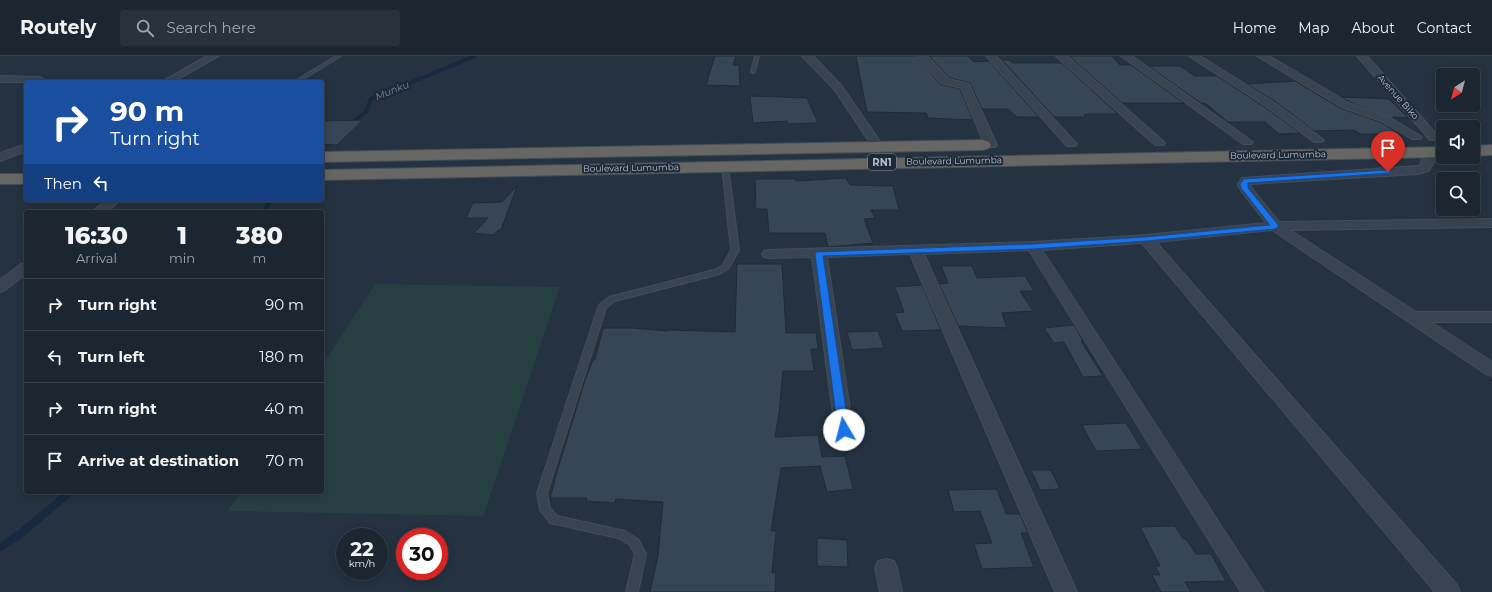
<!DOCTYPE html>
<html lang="en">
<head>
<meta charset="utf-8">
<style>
  body { margin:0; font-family:Montserrat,sans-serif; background:#28323d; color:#f1f3f6; height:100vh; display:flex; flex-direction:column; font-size:15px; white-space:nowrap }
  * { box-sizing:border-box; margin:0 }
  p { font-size:13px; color:#a0a5ab }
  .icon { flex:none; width:22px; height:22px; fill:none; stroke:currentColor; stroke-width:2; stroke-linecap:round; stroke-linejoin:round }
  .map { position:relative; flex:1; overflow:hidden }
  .drawer { position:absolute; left:24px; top:154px; width:300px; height:284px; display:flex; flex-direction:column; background:#1b2631; border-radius:4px; box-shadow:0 2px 10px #0003,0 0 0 1px #39434d }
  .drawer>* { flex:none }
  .banner { position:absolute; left:24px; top:24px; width:300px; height:122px; border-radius:4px; box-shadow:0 2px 10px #0003,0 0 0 1px #39434d; background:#1a4fa0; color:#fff; overflow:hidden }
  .needle { width:26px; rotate:216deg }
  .buttons { position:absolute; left:1436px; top:12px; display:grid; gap:8px }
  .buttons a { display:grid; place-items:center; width:44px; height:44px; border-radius:4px; background:#1b2631; box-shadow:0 2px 10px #0003,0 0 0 1px #39434d; font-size:20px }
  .speed { position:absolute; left:336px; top:472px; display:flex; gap:8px; font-size:20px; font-weight:700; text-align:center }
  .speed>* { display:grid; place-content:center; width:52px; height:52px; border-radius:50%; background:#1b2631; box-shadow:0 2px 10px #0003,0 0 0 1px #39434d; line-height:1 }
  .speed small { font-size:10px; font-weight:400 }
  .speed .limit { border:6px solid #d22; background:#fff; color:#111 }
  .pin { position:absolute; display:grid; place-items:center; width:34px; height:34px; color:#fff; margin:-41px -17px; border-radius:50% 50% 50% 0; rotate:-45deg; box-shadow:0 0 4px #0007 }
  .pin .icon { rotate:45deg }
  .me { position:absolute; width:44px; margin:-22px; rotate:352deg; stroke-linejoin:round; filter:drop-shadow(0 0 3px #0008) }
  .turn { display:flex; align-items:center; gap:14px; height:84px; padding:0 20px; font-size:18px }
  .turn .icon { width:52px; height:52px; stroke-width:2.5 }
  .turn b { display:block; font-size:28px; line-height:34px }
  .then { display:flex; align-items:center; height:38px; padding:0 20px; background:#0003; gap:8px; font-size:15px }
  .eta { display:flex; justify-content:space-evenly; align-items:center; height:68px; text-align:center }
  .eta b { font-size:24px; font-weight:800; line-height:28px }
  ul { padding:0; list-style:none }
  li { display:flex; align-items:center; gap:12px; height:52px; padding:0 20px; border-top:1px solid #39434d }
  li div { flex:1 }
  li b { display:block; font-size:15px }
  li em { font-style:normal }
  header { display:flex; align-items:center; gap:24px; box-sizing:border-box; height:56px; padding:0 20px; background:#1b2631; border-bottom:1px solid #39434d }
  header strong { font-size:19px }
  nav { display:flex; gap:22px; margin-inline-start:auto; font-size:14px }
  .search { width:280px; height:36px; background:#28323d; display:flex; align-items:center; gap:10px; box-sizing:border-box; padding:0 14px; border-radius:4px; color:#a0a5ab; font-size:15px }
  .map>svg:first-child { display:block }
</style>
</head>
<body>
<header>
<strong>Routely</strong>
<div class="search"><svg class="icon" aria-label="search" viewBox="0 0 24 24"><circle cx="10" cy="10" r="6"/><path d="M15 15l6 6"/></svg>Search here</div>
<nav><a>Home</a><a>Map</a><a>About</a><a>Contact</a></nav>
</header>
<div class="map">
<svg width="1492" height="536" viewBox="0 0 1492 536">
  <rect width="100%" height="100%" fill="#243241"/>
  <polygon fill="#264042" points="375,228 560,231 483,460 228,455 241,436 322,436 322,310"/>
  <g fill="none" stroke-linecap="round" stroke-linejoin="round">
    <polyline stroke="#162940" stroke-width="4" points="348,69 366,56 371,43 475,0"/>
    <polyline stroke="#162940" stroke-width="5" points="265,156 270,144"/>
    <polyline stroke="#162940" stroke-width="8" points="0,491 19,479 70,436"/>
  </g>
  <g fill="#364657" stroke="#1f2b38">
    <polygon points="715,0 736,0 733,9 739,9 740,30 706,29"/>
    <polygon points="856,0 916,0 940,28 960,33 973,64 928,62 926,57 867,56"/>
    <polygon points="929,0 968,0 974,6 989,5 1039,61 1017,61 1008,53 982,53 970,27 950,22"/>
    <polygon points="1069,0 1112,0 1120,9 1131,9 1184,47 1122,47"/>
    <polygon points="1002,4 1009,4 1012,7 1062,7 1118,58 1088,58 1084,59 1086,61 1054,61"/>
    <polygon points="1148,10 1180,10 1195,20 1217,20 1266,52 1300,77 1279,78 1265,66 1228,66 1205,47 1201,47"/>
    <polygon points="1295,25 1340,52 1380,66 1400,78 1360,78 1354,74 1314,75 1276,46 1247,28"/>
    <polygon points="750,40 807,42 818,67 788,68 787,65 753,67"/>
    <polygon points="1341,41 1389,43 1408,62 1393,61 1395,63 1350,46"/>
    <polygon points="363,64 337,89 322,88 322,65"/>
    <polygon points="846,122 850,129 893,130 899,154 871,154 875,162 864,163 873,187 828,191 825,177 769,177 767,153 756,153 755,123 796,123 796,125"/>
    <polygon points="517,130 501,174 498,174 494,179 474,177 488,162 466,162 473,147 502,146"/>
    <polygon points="737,208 782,208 786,277 816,277 818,293 811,293 814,315 783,315 779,357 775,381 818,379 822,401 845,400 853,433 827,436 820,410 781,412 771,475 776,475 772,517 776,517 775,536 650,536 658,500 663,446 616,443 615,447 586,445 587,442 550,442 557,416 585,324 593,304 595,304 603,272 633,272 668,275 668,274 735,276"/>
    <polygon points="941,210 972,210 977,222 1025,220 1034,235 1020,235 1033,255 1002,257 1007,272 958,270 939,228 948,227"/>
    <polygon points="922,229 941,274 902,275 895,257 904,256 895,231"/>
    <polygon points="1074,269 1083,285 1081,285 1103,320 1083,321 1064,286 1054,287 1044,272"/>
    <polygon points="878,275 884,292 852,294 847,276"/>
    <polygon points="1126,367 1142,393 1096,395 1082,369"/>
    <polygon points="1031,414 1051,414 1060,433 1040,434"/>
    <polygon points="997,433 1006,458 1020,458 1028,477 1021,477 1034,511 982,513 974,488 992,487 980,455 954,456 948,434"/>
    <polygon points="1175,470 1183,483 1186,483 1196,498 1211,498 1226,525 1185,526 1191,536 1161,536 1152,519 1160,519 1155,510 1160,510 1140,471"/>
    <polygon points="817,482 847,484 848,511 817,510"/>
  </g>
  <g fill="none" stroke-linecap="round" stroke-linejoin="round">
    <g stroke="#424d5a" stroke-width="2">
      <g id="service">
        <polygon points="336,0 341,0 299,26 293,26"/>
        <polygon points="755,0 759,0 755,16 753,17 751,16"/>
        <polygon points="725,108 728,110 739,194 729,212 720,218 615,245 606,252 547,437 550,452 557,460 625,475 638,483 646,498 638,536 626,536 635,498 630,489 618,482 550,467 540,454 537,437 599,249 609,241 714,214 723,209 731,194 722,110"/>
      </g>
    </g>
    <g stroke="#424d5a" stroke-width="2">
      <g id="minor">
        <polygon points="207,0 219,0 173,26 161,26"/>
        <polygon points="802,0 813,0 841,29 884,91 882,93 874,93 834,33"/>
        <polygon points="917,0 927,0 949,23 969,28 997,89 995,91 987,91 985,89 961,32 941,27"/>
        <polygon points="986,0 996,0 1075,86 1077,88 1075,90 1067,90"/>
        <polygon points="1056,0 1067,0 1163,85 1165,87 1163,89 1155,89"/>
        <polygon points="1121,0 1132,0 1253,86 1251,88 1243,88"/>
        <polygon points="1189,0 1200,0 1275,47 1324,84 1322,86 1314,86 1267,51"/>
        <polygon points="1257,0 1269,0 1349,47 1389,61 1422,81 1420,83 1412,83 1381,65 1341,51"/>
        <polygon points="1357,0 1367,0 1438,80 1440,82 1438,84 1430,84"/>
        <polygon points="0,20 40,21 45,24 44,26 0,26"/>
        <polygon points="26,88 26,95 0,105 0,97"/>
        <polygon points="1442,92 1443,100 1433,107 1429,115 1418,118 1250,128 1251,131 1279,166 1492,163 1492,171 1290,174 1416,256 1492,256 1492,266 1431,266 1492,306 1492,320 1486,318 1272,174 1156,186 1457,529 1460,536 1435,536 1142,187 1042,194 1264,536 1241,536 1029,194 924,198 1077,536 1055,536 910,198 827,201 853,374 851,379 844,381 837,379 835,374 812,201 769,202 764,201 762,198 764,195 769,194 1033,186 1146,179 1266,167 1239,132 1238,128 1242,122 1417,110 1420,110 1422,103"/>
        <polygon points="106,144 120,144 107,156 92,156"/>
        <polygon points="26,207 26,218 5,234 0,236 0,224 21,208"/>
        <polygon points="886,503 894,505 897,512 902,536 880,536 875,512 878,505"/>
      </g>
    </g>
    <g stroke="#434e5b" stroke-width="2">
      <g id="trunk">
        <polygon points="983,84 989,86 991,89 989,92 983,94 322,106 322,96"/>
        <polygon points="1492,89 1492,99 1473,100 1473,90"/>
        <polygon points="1443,91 1443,101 322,124 322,114"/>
        <rect x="0" y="118" width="26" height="10"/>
      </g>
    </g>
    <use href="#service" fill="#384451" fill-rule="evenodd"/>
    <use href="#minor" fill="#384451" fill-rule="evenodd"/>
    <use href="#trunk" fill="#666663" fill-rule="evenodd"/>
  </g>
  <polygon fill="#1a73e8" stroke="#114b97" points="1388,114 1392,116 1391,117 1248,127 1248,132 1279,170 1275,173 1146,185 1033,193 823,200 849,374 847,377 840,377 838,374 815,198 816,196 1033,188 1146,181 1270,169 1241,132 1240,128 1244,123"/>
  <g text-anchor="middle" stroke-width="4" stroke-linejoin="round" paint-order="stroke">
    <g font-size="9" fill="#b5becb" stroke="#1d2936">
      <text transform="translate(1398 41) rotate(48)" y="3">Avenue Biko</text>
      <text transform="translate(1278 99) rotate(-1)" y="3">Boulevard Lumumba</text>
      <text transform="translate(954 105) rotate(-1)" y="3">Boulevard Lumumba</text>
      <text transform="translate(631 112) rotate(-1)" y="3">Boulevard Lumumba</text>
    </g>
    <g font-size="10" font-style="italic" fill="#6d8aab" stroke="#1d2936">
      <text transform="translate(392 34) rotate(-22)" y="4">Munku</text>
    </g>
    <rect fill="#1d2936" stroke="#87919e" stroke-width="1" x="868" y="98" width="28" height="16" rx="3"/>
    <g font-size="10" font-weight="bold" fill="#b5becb">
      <text x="882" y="110">RN1</text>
    </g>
  </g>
</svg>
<div class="buttons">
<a><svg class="needle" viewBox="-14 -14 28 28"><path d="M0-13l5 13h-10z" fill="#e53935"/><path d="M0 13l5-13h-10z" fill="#a0a5ab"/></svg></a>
<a><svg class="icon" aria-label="sound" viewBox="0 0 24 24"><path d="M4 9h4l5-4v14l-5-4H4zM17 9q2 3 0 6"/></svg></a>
<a><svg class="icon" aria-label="search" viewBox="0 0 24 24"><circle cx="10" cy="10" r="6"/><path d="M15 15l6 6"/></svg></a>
</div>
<div class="speed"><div>22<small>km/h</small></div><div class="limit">30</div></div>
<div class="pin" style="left:1388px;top:116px;background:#d93025"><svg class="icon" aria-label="arrive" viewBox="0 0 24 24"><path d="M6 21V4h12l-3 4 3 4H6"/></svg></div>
<svg class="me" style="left:844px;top:374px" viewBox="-20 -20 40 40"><circle r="19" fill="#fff"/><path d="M0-13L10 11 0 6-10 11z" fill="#1a73e8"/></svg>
<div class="banner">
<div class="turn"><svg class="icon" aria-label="right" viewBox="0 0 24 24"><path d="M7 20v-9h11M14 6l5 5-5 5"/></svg><div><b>90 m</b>Turn right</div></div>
<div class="then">Then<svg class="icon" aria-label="left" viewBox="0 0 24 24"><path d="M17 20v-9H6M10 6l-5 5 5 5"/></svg></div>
</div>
<section class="drawer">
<div class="eta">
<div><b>16:30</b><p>Arrival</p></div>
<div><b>1</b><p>min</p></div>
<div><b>380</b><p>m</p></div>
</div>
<ul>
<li><svg class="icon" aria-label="right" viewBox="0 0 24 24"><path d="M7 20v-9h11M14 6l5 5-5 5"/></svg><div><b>Turn right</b></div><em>90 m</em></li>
<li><svg class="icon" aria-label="left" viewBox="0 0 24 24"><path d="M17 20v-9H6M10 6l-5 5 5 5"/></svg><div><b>Turn left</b></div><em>180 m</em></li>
<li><svg class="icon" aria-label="right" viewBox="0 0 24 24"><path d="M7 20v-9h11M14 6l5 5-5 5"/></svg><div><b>Turn right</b></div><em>40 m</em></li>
<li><svg class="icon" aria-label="arrive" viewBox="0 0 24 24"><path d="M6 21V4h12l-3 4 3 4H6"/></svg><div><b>Arrive at destination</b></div><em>70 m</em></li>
</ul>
</section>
</div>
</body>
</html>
